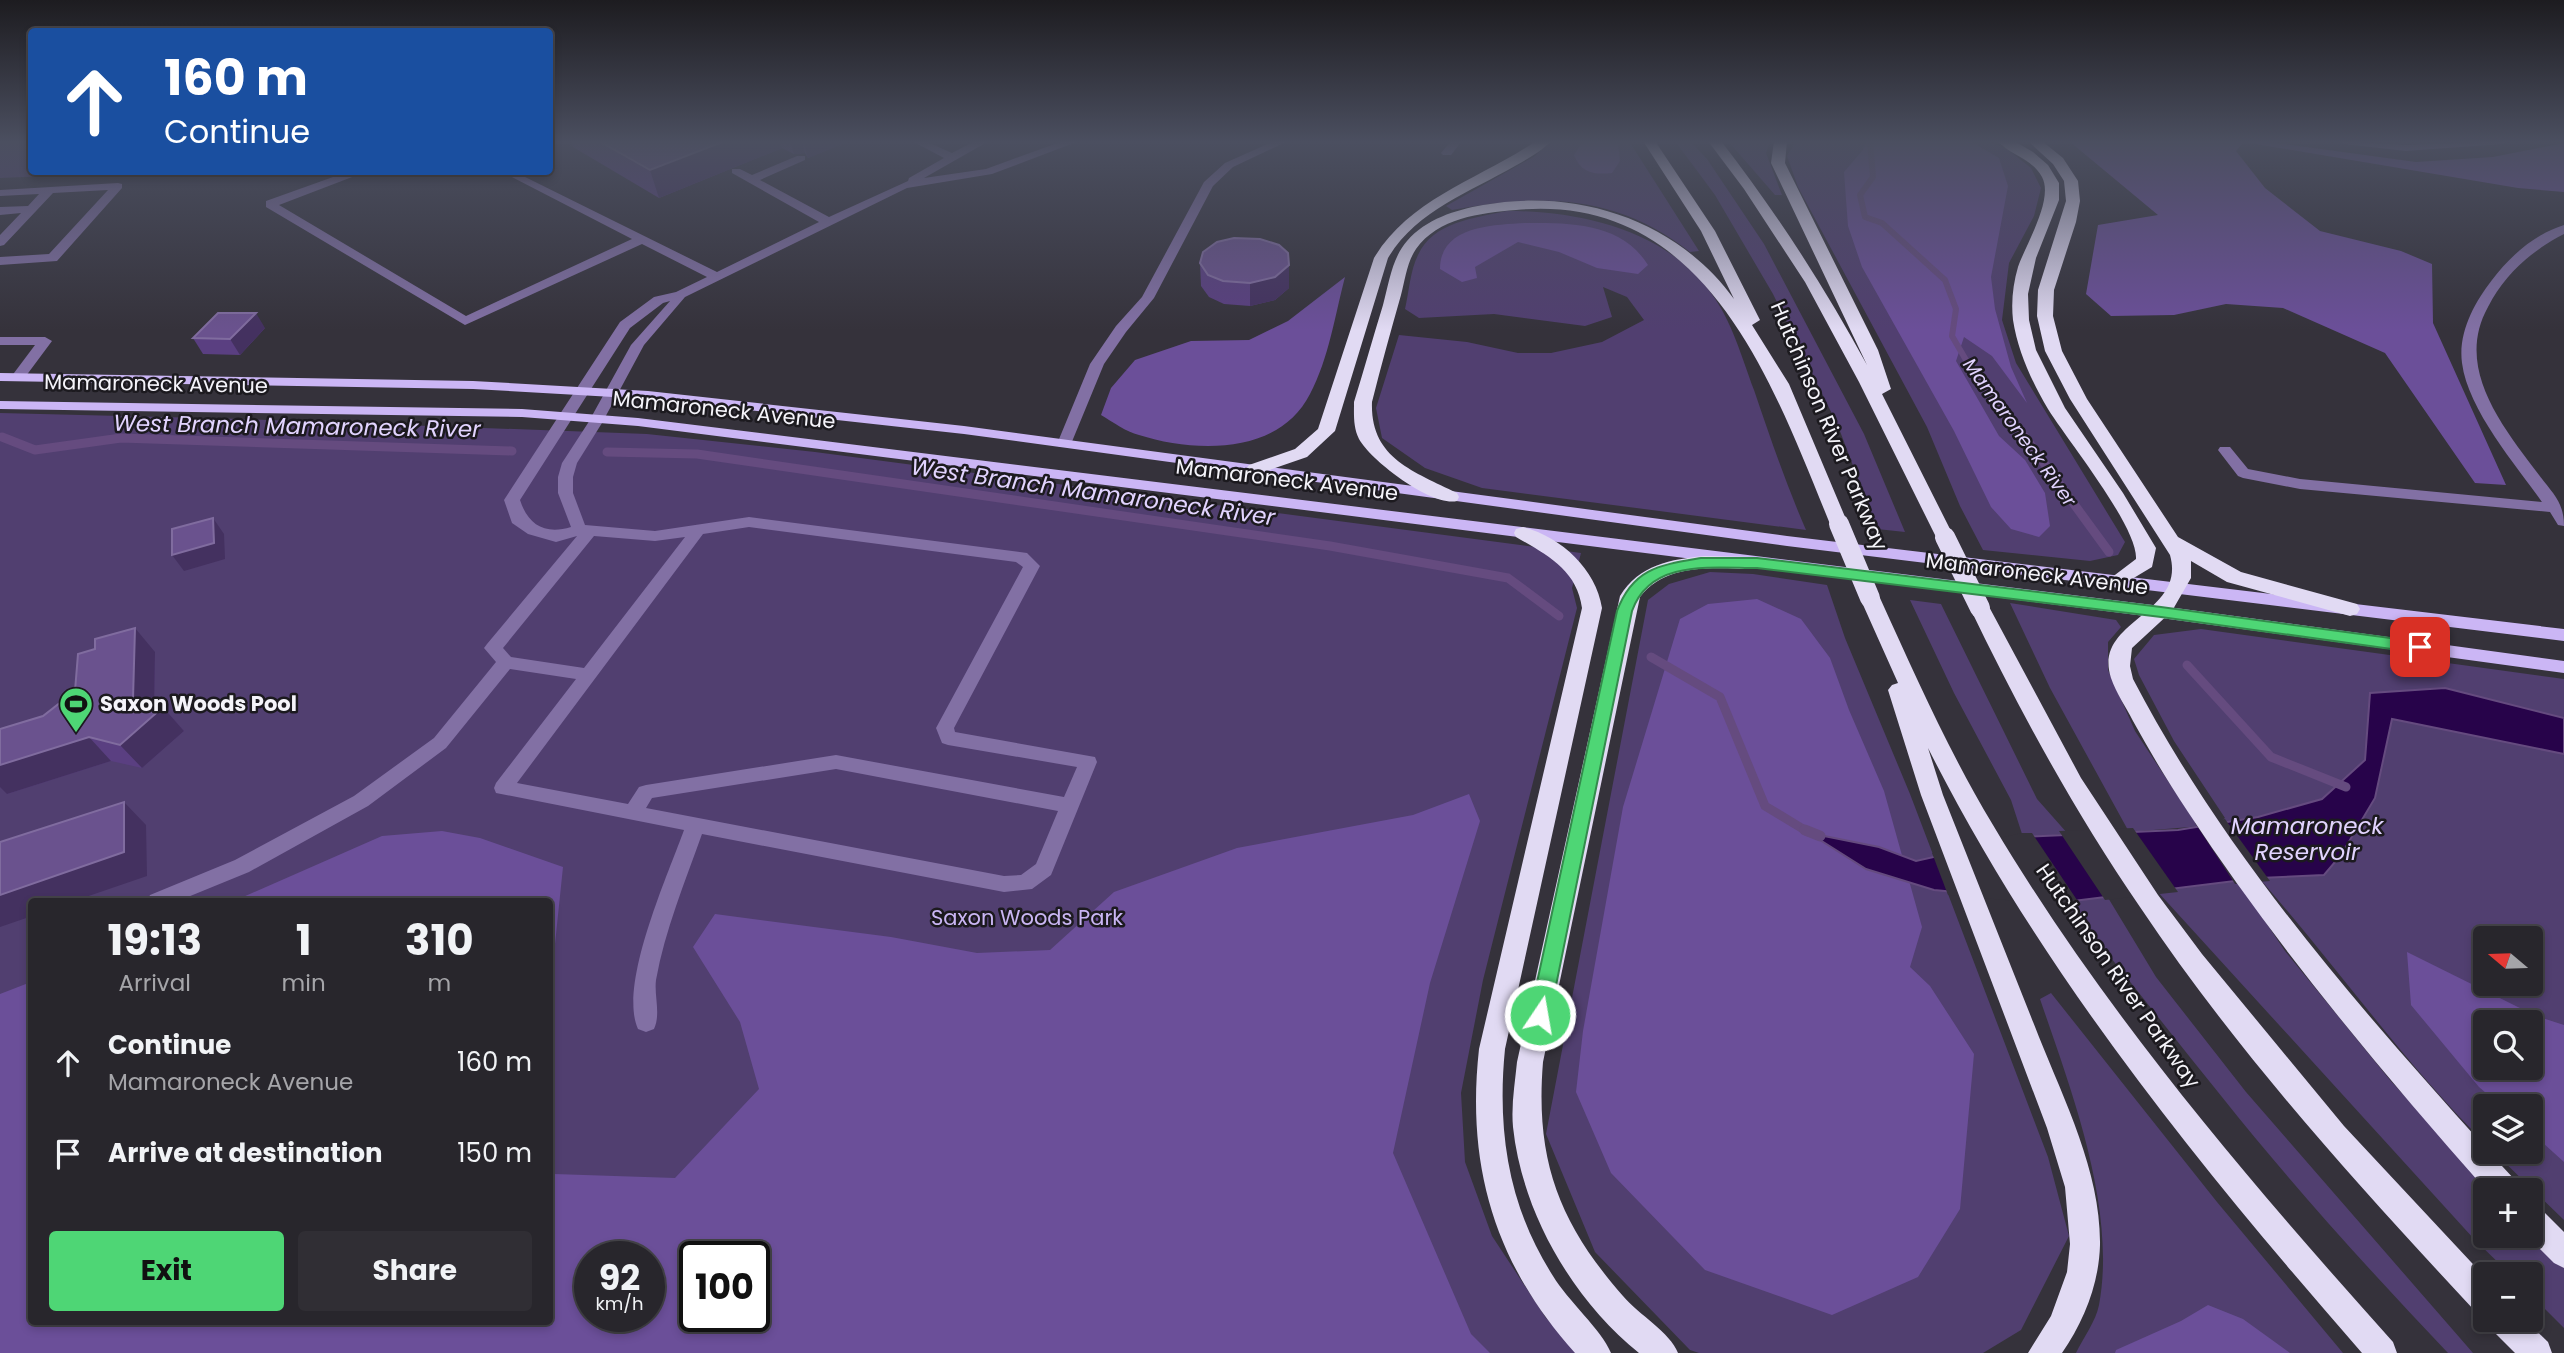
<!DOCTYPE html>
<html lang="en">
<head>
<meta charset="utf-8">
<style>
  body { margin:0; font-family:Poppins,sans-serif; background:#302e34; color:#f1f3f6; height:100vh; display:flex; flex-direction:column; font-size:26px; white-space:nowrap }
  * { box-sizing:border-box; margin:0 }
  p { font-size:23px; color:#a5a5a9 }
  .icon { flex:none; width:38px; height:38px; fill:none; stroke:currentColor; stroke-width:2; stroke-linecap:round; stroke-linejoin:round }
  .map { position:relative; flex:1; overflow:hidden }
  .panel { position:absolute; left:28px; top:898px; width:525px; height:427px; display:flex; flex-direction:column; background:#28262c; border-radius:7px; box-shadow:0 4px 10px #0003,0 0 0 2px #444348 }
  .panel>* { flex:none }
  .banner { position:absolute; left:28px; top:28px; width:525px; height:147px; border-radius:7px; box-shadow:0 4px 10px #0003,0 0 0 2px #444348; background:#1a4fa0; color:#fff; overflow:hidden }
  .needle { width:46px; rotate:289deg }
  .fabs { position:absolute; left:2473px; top:926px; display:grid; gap:14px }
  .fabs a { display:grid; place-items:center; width:70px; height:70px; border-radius:7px; background:#28262c; box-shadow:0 4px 10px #0003,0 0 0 2px #444348; font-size:35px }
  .speed { position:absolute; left:574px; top:1241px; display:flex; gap:14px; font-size:35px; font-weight:700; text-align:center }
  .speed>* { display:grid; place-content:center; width:91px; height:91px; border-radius:50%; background:#28262c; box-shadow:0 4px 10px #0003,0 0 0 2px #444348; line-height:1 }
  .speed small { font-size:18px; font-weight:400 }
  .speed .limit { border:4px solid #111; border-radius:10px; background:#fff; color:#111 }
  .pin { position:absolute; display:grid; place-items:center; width:60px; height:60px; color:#fff; margin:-30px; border-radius:14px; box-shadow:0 4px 10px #0006 }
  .me { position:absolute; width:77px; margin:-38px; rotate:12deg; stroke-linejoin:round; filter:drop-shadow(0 0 5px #0008) }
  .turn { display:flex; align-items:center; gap:24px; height:147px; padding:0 21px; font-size:32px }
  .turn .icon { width:91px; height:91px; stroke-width:2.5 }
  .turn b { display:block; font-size:49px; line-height:60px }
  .eta { display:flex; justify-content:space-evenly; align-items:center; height:119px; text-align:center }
  .eta b { font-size:42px; font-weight:700; line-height:49px }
  .primary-button { display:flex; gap:14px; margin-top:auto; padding:14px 21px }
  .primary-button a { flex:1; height:80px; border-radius:7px; background:#4ed675; color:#111; font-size:28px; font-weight:700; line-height:80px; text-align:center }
  .primary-button a+a { background:#302e34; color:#f1f3f6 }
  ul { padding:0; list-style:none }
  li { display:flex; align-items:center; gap:21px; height:91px; padding:0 21px }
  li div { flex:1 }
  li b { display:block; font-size:26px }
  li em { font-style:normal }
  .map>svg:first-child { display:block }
</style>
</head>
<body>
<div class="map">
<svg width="2564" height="1353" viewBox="0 0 2564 1353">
  <rect width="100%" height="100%" fill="#35323b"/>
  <g fill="#513f70" fill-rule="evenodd">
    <polygon points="0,141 31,141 32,172 52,172 48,176 0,178"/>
    <path d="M1550,141H1629L1699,251L1690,252C1617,194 1539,193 1452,210L1446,206L1535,156Z"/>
    <polygon points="1675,141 1690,141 1707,159 1764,244 1864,434 1905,532 1877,529 1838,426 1773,294 1715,195"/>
    <polygon points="1728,141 1770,141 1766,153 1782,195 1775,195"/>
    <polygon points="1796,141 1988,141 2007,149 2031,168 2041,188 2034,216 2009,263 2002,320 2016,363 2125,542 2118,555 2090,561 1983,550 1960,506 1927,427 1798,187 1787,156"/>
    <path d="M1507,211C1580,211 1666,230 1711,293C1732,321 1742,358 1754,390C1770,437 1786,484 1806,530L1482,488L1425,468L1382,438L1376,408L1399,335L1467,342L1518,353H1551L1602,342L1644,320L1627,297L1603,287L1612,317L1585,326L1494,314L1419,318L1405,309C1409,292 1410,271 1418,255C1433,222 1474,218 1507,211Z"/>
    <path d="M0,413L243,419L647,434L815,452L1581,553L1572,588L1577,608L1483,980L1461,1093L1465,1162L1492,1236L1546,1318L1581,1353H0ZM32,901H550V1321H32ZM590,1256H649V1316H590ZM695,1256H754V1316H695Z"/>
    <polygon points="1710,572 1753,574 1827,585 1845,638 1910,794 2048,1157 2069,1236 2021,1330 1983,1353 1699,1353 1690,1350 1595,1252 1546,1134 1648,600 1669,584"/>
    <polygon points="1910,600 1941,604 2037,799 2068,834 2023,837 2011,800 1954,693"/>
    <polygon points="2010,603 2116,620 2121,627 2108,642 2108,670 2135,731 2195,822 2202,826 2129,832 2050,688"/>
    <path d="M2201,629L2564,679V1220L2494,1152H2530V1106H2485V1143C2403,1062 2336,965 2259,878L2285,877L2218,823L2225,818L2174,741L2139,675L2134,659L2154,635ZM2485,938H2530V984H2485ZM2485,1022H2530V1068H2485Z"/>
    <polygon points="2238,881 2285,951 2390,1080 2490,1190 2485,1190 2485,1236 2530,1236 2564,1268 2564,1328 2531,1295 2530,1274 2510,1274 2474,1239 2157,891"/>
    <path d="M2107,896L2156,977L2246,1092L2473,1353H2448C2370,1271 2293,1186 2222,1097C2169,1032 2119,966 2065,902Z"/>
    <path d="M2051,993L2217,1202L2343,1353H2076C2083,1338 2096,1321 2099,1305C2117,1208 2071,1090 2040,999Z"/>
  </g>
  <g fill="#6b4f99" fill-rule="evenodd">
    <path d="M1590,141L1618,143L1620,161L1612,173C1594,175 1581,173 1574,155L1581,144Z"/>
    <polygon points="1867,141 1970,141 1999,158 2008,186 1991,277 1995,309 2011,367 2027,403 1992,356 1964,337 1956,361 1999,436 2025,460 2045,493 2050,526 2039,537 2011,529 1991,507 1954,431 1862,267 1848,226 1844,172 1862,151"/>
    <polygon points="2069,141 2262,141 2416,162 2493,157 2564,143 2564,192 2518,188 2244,142 2236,151 2265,188 2320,231 2401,251 2432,264 2433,323 2506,485 2475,483 2385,353 2283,308 2226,304 2174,315 2111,316 2086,294 2098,225 2158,215"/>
    <path d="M1525,223C1570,223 1621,222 1648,265L1638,274L1597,268L1559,252L1518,242L1475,267L1477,278L1462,282L1440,269C1440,226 1492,225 1525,223Z"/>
    <path d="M1345,277C1335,315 1329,358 1310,394C1279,455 1196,453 1139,435C1126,432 1113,422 1101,415L1111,388L1135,360L1191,341L1249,340L1288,321Z"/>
    <polygon points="1757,599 1801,619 1830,658 1849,710 1884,791 1922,927 1910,967 1930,986 1974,1054 1960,1209 1918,1277 1832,1315 1705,1270 1611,1173 1576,1092 1583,1031 1623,807 1680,619 1708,604"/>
    <path d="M1469,794L1480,821L1430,983L1393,1153L1471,1334L1490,1353H0V994L31,982L32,1321H550V1152L554,1174L675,1178L759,1089L740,1022L693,947L715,914L891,937L977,953L1050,950L1114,892L1237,848L1413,815ZM649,1256V1316H590V1256ZM695,1256H754V1316H695Z"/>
    <polygon points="442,831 480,838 563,867 550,992 550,901 234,901 382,836"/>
    <path d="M2407,952L2536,1016L2564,1025V1162L2531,1132L2530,1106H2501L2479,1087L2411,1005ZM2530,1022V1068H2485V1022Z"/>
    <polygon points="2208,1305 2243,1319 2290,1353 2115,1353 2116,1350 2181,1321"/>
  </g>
  <polygon fill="#27034a" stroke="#654b7f" stroke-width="2" points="2445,688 2564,718 2564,754 2392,719 2375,798 2341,855 2324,875 2259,878 2065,902 1934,890 1866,869 1809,833 1879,847 1916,861 2023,837 2178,830 2258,817 2322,799 2365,760 2370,693"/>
  <g fill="#35323b">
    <polygon points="2225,819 2270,881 2235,884 2195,823"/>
    <polygon points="2133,828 2178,892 2105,900 2059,831"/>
    <polygon points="2022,833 2032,833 2079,903 2064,905 1948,895 1932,853"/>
  </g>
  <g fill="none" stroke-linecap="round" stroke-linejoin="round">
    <g stroke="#654b7f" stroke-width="6">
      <polyline points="1870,141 1873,177 1860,195 1865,217 1882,223 1945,280 1956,309 1952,336 1973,372 2026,439"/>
      <polyline points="0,436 7,439"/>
      <polyline points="117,439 139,439"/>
    </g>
    <g stroke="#654b7f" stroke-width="9">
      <polyline points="2,437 35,450 121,438 512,451"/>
      <polyline points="2025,437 2109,552"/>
      <polyline points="607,452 697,454 1330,546 1508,578 1559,616"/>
      <polyline points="1651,657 1720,697 1765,806 1808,832"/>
      <polyline points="2187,665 2271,757 2346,787"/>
    </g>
    <polyline stroke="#654b7f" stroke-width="11" points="1805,830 1820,836"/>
    <g fill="#8270a4" fill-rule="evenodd">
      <polygon points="550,141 557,141 550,144"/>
      <path d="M912,141H925L952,153L975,141H989L924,178L986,169L1063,141H1079L992,174L907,188L685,297L644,345L602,423L577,463L573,477V493L585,525L655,531L749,517L1027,553L1040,566L954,728L955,732L1095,757L1097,762L1051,875L1032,889L1004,892L702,834C685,882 665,930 656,980C654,996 661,1014 654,1029L646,1032L638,1029C618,985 668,875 684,830L496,793L494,788L496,783L576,679L510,669L446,748L368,806L249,872L178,901H147L150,895L235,860L354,796L434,738L496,662L484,648L487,644L577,536L556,542L528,534L512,523L504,500L620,322L654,297L676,292L707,277L642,244L465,325L266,207V201L347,172H361L360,174L279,205L466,316L632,239L502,172H515L717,272L819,222L732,173V169H740L752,175L797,156H805V160L760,180L829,217L908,181L909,178L944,158ZM670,301L631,345L588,423L562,463L558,477V493L571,527C545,535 528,525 520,500L630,328L663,303ZM749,527L1016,562L1023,567L936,728L942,743L948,745L1077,767L1064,797L836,755L646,785L639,787L628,804L517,783L703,534ZM594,536L655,541L685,537L584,668L511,657L503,648ZM836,769L1058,811L1036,864L1021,875L1004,876L646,808L652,798Z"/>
      <polygon points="1274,141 1288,141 1233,167 1213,186 1154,298 1126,332 1104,364 1071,444 1069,447 1059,447 1057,444 1090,364 1116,326 1142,297 1204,182 1225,163"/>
      <polygon points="1451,141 1462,141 1451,155 1443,155 1441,153"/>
      <polygon points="2338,141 2406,145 2508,141 2502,144 2406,151 2344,144"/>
      <polygon points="118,183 122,184 122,188 57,261 0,265 0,257 49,254 108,190 53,193 4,245 0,246 0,235 21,213 0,215 0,207 28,206 39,194 0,196 0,190"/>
      <path d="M2564,225V234C2531,251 2505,274 2488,307C2454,368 2503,427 2539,475C2553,494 2564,502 2564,526L2558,525L2550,512L2300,489L2243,478L2238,476L2218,450L2220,447H2230L2248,469L2300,479L2542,502C2516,465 2468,410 2462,363C2458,333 2474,303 2492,280C2510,256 2535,234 2564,225Z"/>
      <polygon points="0,337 45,337 52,341 23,380 18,381 11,377 35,345 0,345"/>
    </g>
    <g fill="#cbb6f5" fill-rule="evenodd">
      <polygon points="0,373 473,381 648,391 964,426 1787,536 2564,629 2564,641 1787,546 964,434 648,399 473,389 0,381"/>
      <polygon points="0,401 522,409 638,418 2161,606 2564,661 2564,673 2161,618 638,426 522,417 0,409"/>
    </g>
    <g fill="#e1daf3" fill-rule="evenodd">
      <path d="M1536,141H1551C1541,152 1527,159 1515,166C1470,192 1416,211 1388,258L1335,431L1307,457L1261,473H1249L1246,469L1249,465L1295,449L1318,429L1374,258C1410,198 1480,179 1536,141Z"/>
      <path d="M1643,141H1655L1715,231L1760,320L1752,325L1789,384L1848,524L1846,528H1832L1830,524C1772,382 1706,192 1516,210C1480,213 1438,218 1416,249C1407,262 1405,280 1401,295C1391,330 1381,366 1372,402C1370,458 1413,471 1457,493L1459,497L1457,501C1432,507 1371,461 1359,439C1353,427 1354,415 1354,402C1364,370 1373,337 1383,305C1389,283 1392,258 1407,241C1426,219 1455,210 1483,205C1577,188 1677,220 1734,299L1701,231Z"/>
      <path d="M1708,141H1721C1776,212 1824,286 1867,365L1771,163L1774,141H1787L1785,163L1878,350L1891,389L1882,394L1954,537L1952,541H1938L1936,537L1859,382L1805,282L1744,189Z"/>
      <path d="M1998,141H2014L2033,152L2048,165L2059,183V200L2036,258L2028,294L2029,320L2036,350L2065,408L2123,493L2156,548L2152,567L2117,588L2110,586L2107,581L2136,559C2138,527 2068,441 2048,409C2032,382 2018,352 2013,320C2011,302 2013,284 2018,267C2026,244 2054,199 2042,177C2032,158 2009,155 1998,141Z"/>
      <path d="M2028,141H2042L2063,158L2078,181L2080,201L2076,222L2054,290L2053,316L2062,351L2087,399L2178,537L2241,572L2357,604L2360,609L2357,614L2350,616L2227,582L2191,561V578L2172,611L2132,648L2130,666L2133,679C2223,852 2355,1003 2485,1147V1152H2489L2515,1180L2519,1190H2486C2380,1070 2276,946 2188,812C2168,782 2150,752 2133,721C2126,707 2116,693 2111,678C2092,620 2187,615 2170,555L2070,399L2045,351L2037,316L2038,290L2066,201L2064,181L2053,164Z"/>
      <path d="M1523,527C1561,537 1596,569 1602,608L1505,1049C1497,1130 1508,1206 1553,1276C1568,1301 1601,1329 1611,1353H1575C1495,1264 1466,1167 1479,1049L1582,608C1577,570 1547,555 1516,537L1514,533L1516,529Z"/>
      <path d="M1705,556L1757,557L1764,558L1767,563L1764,568L1757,569C1716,569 1668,561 1640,597L1543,1062C1535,1160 1559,1223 1623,1296C1639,1315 1670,1332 1678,1353H1639C1572,1299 1522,1212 1513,1127C1511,1105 1515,1083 1517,1062L1620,596C1639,565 1671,559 1705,556Z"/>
      <path d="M1870,591L1877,593L1880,598C1915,675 1949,752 1993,825C2105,1013 2247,1179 2393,1342L2397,1353H2362C2198,1165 2041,972 1928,748L1943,795C1975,876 2007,956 2039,1037C2065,1102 2101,1173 2100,1245C2099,1284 2084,1321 2062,1353H2028L2051,1316L2067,1272L2070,1244L2065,1187L2047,1128L1921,795L1888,690L1892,685L1898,683L1860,598L1863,593Z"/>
      <path d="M1980,601L1987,603L2081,778L2158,895L2202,954L2344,1126L2485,1277V1314L2474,1310C2355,1182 2237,1052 2140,907C2075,812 2020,712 1970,608L1973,603Z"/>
      <polygon points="2530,1204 2540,1208 2564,1232 2564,1268 2554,1263 2527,1236 2530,1236"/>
      <polygon points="2489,1320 2525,1320 2548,1342 2552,1353 2515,1353 2493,1331"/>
    </g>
    <g stroke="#e1daf3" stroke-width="20">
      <polyline points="1839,524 1870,598"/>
      <polyline points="1945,537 1980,608"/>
    </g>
  </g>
  <g fill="#5a3f81">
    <polygon points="571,141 849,141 808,158 805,153 794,154 782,148 659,198 573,147"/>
    <polygon points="1200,263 1289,288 1275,300 1250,306 1224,304 1209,297 1201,286"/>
    <polygon points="265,328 240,355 203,354 193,338"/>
    <polygon points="155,652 154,705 163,707 184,731 142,768 111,761 7,794 43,716"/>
  </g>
  <g fill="#443160">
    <polygon points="725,141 780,141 782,148 659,198 650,170"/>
    <polygon points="790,141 802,141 805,153 794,154"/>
    <polygon points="803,141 849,141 808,158"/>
    <polygon points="1289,265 1289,288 1275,300 1250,306 1250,283"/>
    <polygon points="256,313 265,328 240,355 230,339"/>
    <polygon points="213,518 224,534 225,559 184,571 172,555"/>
    <polygon points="135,628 155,652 154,716 163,707 184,731 142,768 120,745 133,699"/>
    <polygon points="89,737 111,761 7,794 0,787 0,765"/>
    <polygon points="124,802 146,825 147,876 74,901 32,901 32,916 0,927 0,895"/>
  </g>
  <g fill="#6a528e" stroke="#806c9f" stroke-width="2">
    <polygon points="599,141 725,141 650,170"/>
    <polygon points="1234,238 1260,239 1279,245 1288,253 1289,265 1275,277 1250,283 1223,281 1208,275 1200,263 1203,252 1217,242"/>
    <polygon points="218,313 256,313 230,339 193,338"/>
    <polygon points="213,518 214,543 172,555 172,529"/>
    <polygon points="135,628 133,699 163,707 120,745 89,737 0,765 0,729 43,716 75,691 78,654 95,649 95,639"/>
    <polygon points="124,802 124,852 0,895 0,842"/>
  </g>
  <linearGradient id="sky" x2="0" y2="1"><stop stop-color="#1d1c20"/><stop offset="0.43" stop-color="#4b4f60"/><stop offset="1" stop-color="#4b4f60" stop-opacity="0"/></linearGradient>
  <rect width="2564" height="330" fill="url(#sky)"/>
  <path fill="#4ed675" stroke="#338b4c" stroke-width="2" d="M1701,558H1757L2161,607L2420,642L2428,647L2420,653L2161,617L1757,568C1712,568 1650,559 1632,611L1550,1015L1547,1022L1540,1024L1533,1022L1530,1015L1617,611C1633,568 1660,565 1701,558Z"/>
  <defs>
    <g id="stadium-pin" transform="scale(1.75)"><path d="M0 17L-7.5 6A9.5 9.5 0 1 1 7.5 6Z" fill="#4ed675" stroke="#1c1a1f"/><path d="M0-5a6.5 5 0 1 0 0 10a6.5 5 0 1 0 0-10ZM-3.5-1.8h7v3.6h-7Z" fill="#111"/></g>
  </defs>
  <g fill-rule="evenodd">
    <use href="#stadium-pin" x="76" y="704"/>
  </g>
  <g text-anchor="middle" stroke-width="5" stroke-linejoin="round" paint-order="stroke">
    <g font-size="19" font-style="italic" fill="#e2d4ff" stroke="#1c1a1f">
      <text transform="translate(2020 432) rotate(54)" y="7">Mamaroneck River</text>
    </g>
    <g font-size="21" fill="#f5f4fa" stroke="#1c1a1f">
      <text transform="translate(156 384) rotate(1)" y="7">Mamaroneck Avenue</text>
      <text transform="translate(724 410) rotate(6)" y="7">Mamaroneck Avenue</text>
      <text transform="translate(1829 426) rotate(67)" y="7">Hutchinson River Parkway</text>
      <text transform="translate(1287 480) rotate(7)" y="7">Mamaroneck Avenue</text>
      <text transform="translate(2037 574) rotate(7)" y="7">Mamaroneck Avenue</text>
      <text transform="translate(2118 976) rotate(55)" y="7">Hutchinson River Parkway</text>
    </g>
    <g font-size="21" font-weight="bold" fill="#f5f4fa" stroke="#1c1a1f" text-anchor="start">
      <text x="100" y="711">Saxon Woods Pool</text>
    </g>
    <g font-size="21" fill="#cab6f4" stroke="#1c1a1f">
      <text x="1027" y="925">Saxon Woods Park</text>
    </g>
    <g font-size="23" font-style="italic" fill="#e2d4ff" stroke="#1c1a1f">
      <text transform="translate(297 426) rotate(1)" y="8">West Branch Mamaroneck River</text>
      <text transform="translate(1093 492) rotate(8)" y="8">West Branch Mamaroneck River</text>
      <text x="2307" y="834">Mamaroneck<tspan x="2307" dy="26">Reservoir</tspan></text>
    </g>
  </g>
</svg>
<div class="fabs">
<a><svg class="needle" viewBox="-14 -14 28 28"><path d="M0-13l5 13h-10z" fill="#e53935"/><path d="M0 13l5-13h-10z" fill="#a5a5a9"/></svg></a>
<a><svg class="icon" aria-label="search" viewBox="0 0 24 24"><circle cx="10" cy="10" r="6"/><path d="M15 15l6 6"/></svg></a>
<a><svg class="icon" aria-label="layers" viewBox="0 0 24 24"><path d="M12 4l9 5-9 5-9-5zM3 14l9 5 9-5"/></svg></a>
<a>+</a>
<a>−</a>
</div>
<div class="speed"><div>92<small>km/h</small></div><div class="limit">100</div></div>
<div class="pin" style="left:2420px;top:647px;background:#d93025"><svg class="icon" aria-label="arrive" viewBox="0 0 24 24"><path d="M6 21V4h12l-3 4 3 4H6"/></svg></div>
<svg class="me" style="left:1540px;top:1015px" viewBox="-20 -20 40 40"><circle r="17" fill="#4ed675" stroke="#fff" stroke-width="3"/><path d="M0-11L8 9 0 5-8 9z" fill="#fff"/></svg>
<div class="banner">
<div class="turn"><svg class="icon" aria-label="ahead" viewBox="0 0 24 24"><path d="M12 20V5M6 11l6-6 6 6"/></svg><div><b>160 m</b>Continue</div></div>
</div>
<section class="panel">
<div class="eta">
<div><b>19:13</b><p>Arrival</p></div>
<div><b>1</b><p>min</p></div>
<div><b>310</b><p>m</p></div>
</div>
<ul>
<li><svg class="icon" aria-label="ahead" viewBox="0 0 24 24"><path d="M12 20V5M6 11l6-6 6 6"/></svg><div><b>Continue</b><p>Mamaroneck Avenue</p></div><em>160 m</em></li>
<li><svg class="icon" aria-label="arrive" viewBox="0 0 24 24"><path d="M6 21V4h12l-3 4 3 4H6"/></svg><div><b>Arrive at destination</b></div><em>150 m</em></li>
</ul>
<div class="primary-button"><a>Exit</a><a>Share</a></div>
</section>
</div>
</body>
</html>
